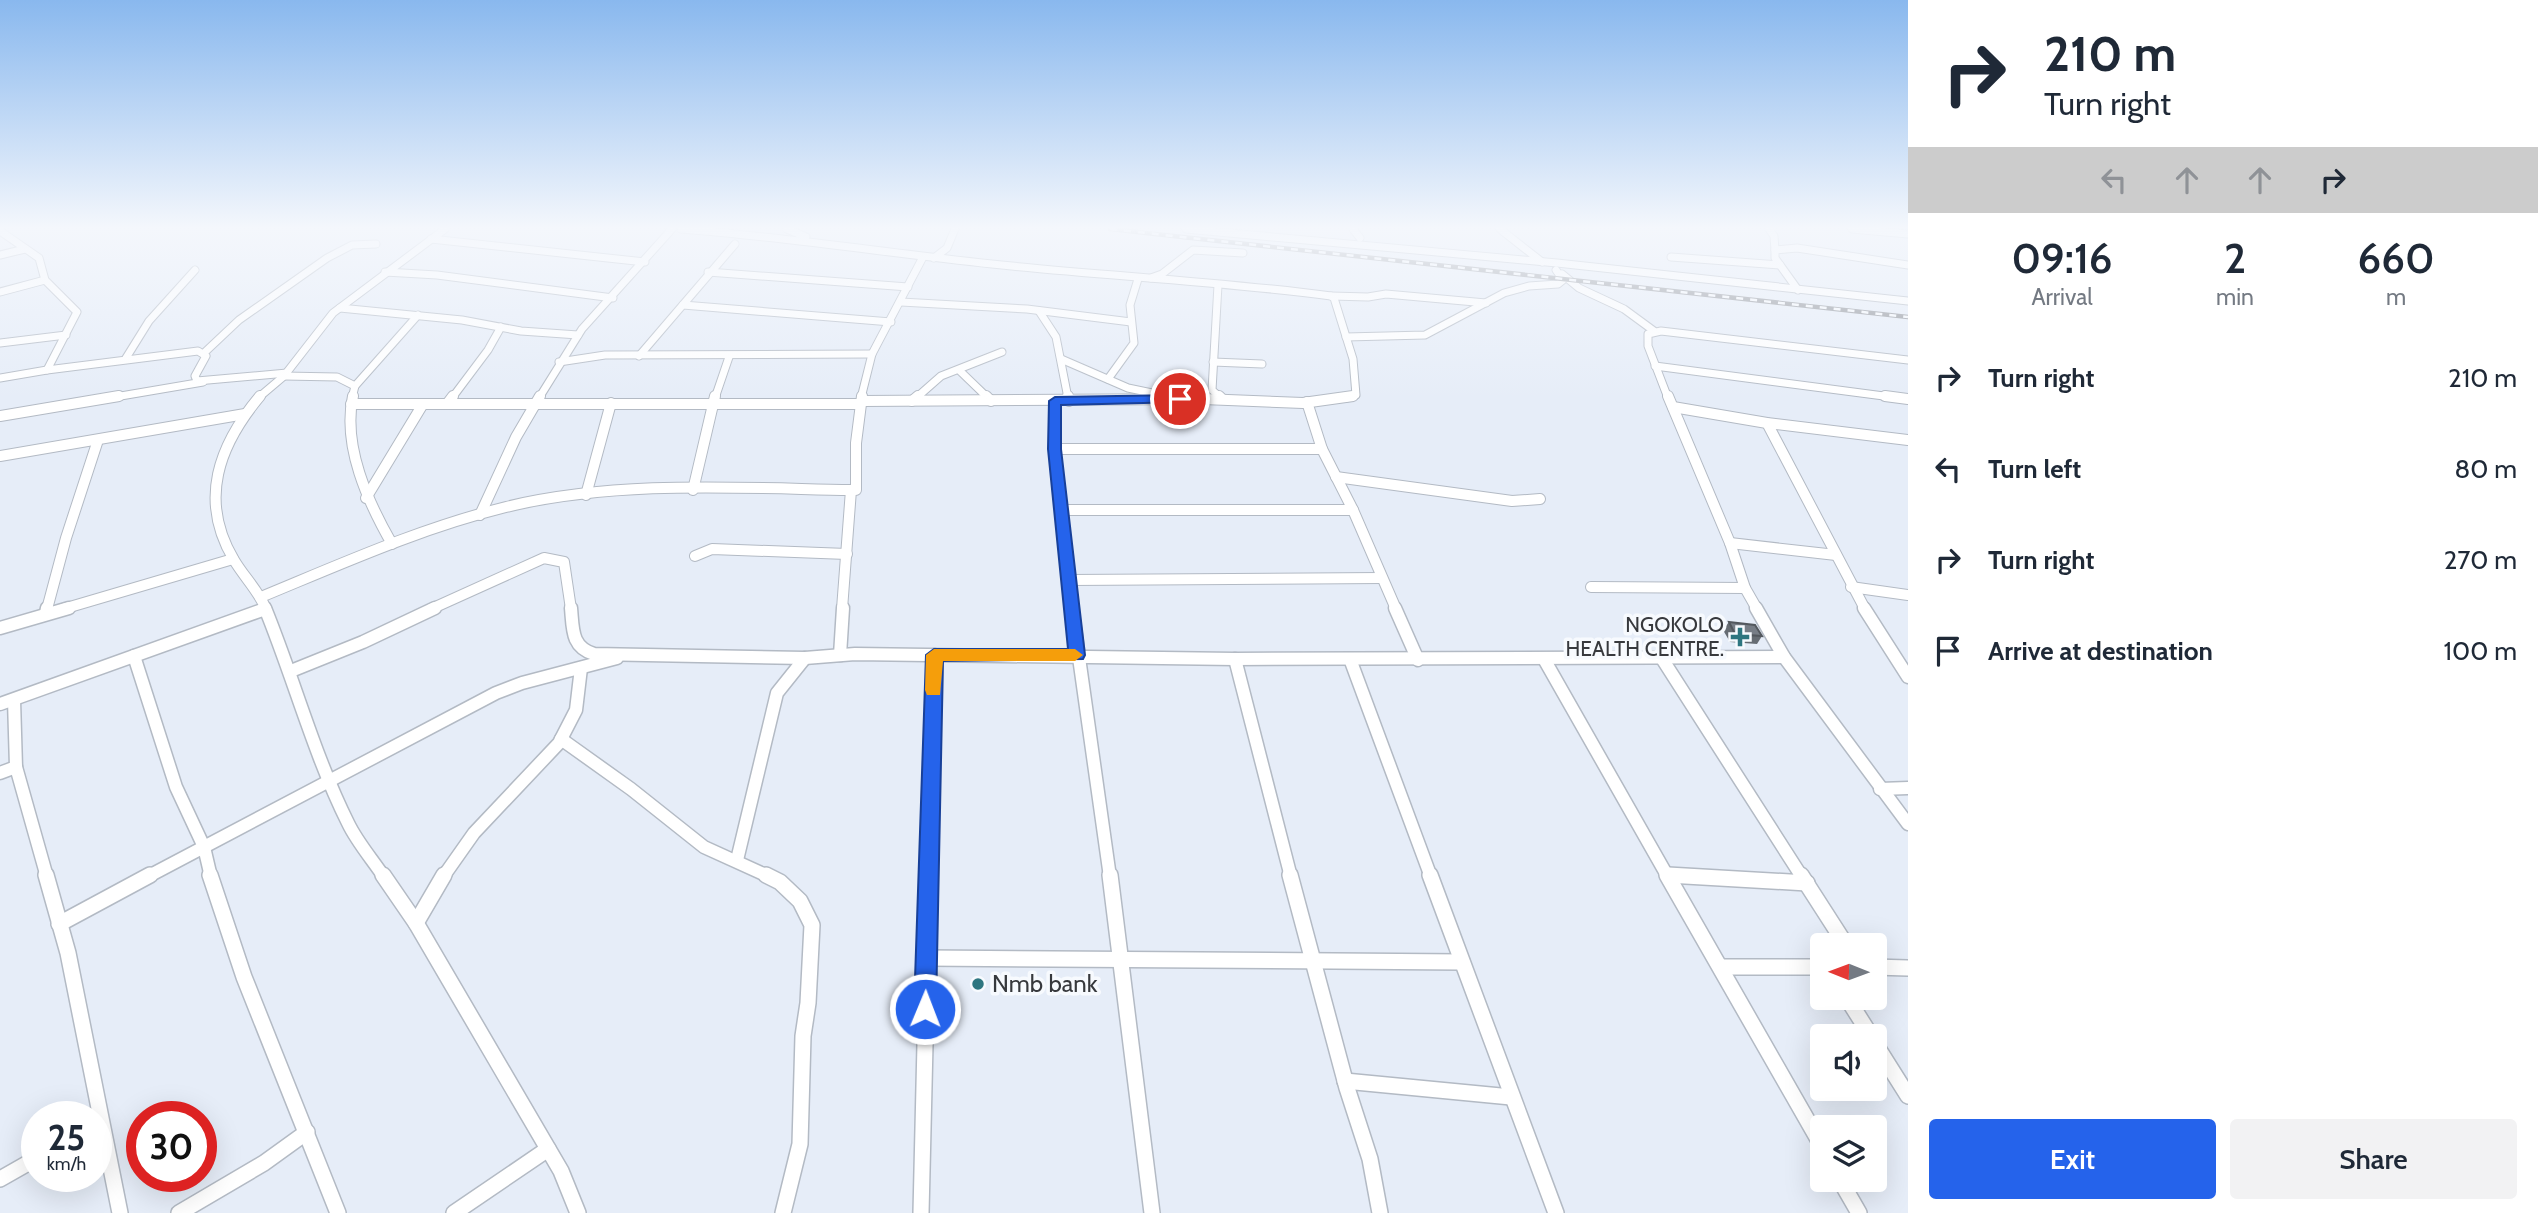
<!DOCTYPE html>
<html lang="en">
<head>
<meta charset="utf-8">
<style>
  body { margin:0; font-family:Cabin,sans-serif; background:#f2f2f3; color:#1f2937; height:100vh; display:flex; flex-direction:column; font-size:26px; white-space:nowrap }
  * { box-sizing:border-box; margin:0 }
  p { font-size:23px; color:#747a83 }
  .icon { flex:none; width:38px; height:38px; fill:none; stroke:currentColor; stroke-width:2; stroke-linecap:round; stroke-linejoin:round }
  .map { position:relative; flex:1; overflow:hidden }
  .panel { display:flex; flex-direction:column; background:#fff; width:630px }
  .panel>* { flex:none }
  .guide { background:#fff; color:#1f2937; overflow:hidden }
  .needle { width:46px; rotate:271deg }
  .buttons { position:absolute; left:1810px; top:933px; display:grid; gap:14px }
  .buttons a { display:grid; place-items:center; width:77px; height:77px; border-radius:7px; background:#fff; box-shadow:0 7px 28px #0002; font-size:35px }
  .speed { position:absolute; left:21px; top:1101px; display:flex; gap:14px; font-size:35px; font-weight:700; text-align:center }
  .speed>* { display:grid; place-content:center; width:91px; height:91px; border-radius:50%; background:#fff; box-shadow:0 7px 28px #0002; line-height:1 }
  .speed small { font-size:18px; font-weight:400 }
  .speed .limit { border:10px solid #d22; background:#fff; color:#111 }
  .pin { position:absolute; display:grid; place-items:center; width:60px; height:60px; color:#fff; margin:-30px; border:4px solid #fff; border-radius:50%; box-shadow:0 2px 7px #0007 }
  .me { position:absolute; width:77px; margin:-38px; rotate:1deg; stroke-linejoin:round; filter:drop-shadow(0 0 5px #0008) }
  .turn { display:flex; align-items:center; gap:24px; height:147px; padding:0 21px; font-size:32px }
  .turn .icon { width:91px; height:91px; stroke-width:2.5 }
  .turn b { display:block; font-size:49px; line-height:60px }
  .lanes { display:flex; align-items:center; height:66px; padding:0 21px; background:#0003; justify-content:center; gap:35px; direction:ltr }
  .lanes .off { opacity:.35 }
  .eta { display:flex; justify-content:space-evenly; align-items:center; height:119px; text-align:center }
  .eta b { font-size:42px; font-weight:600; line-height:49px }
  .cta { display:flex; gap:14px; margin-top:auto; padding:14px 21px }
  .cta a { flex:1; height:80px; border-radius:7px; background:#2563eb; color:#fff; font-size:28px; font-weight:600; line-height:80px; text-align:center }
  .cta a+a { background:#f2f2f3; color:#1f2937 }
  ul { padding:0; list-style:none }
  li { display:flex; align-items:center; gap:21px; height:91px; padding:0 21px }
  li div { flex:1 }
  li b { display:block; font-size:26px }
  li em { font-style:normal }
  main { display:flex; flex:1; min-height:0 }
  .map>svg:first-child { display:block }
</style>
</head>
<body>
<main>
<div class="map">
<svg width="1908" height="1213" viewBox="0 0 1908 1213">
  <rect width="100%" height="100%" fill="#e6edf8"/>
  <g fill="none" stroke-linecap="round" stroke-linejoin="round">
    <g stroke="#b3bac4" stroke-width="9">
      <g id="street-far3">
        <path d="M681,229C785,237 888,253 992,264C1105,276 1219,281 1331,296L1334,298L1353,359L1356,395L1347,398"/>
        <polyline points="787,229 806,237"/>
        <polyline points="1186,229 1557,263 1908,301"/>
        <polyline points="1353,229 1360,238"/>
        <polyline points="1500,229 1542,262"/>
        <polyline points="1769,229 1774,236 1775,250"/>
        <polyline points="1852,229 1908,234"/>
        <polyline points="0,231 39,258 45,280 77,312 47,370 198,351 206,356 195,376 197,381 287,373"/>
        <polyline points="431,239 645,262"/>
        <polyline points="0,255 25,249"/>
        <polyline points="1671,257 1780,265"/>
        <polyline points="934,258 947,248 955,229"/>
        <polyline points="385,272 437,275 613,298"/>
        <polyline points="708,272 908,287"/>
        <polyline points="1562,274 1579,288 1624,309 1654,331"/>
        <polyline points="1151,278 1162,274 1193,250 1243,253"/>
        <polyline points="1218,285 1212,390 1221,398"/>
        <polyline points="1798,290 1775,258 1775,250 1797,248 1908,265"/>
        <polyline points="0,292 45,280"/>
        <polyline points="1331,296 1368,297 1386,294 1486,303"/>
        <polyline points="901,302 1027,309 1131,322"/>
        <polyline points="683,305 891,322"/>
        <polyline points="340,308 462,320 521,331 578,335"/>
        <polyline points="1039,311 1056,337 1068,398"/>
        <polyline points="1346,337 1425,335 1504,293 1529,286 1558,284 1563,280 1556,270"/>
        <polyline points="0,343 66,335"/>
        <polyline points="204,353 239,320 327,258 352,245 376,244"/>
        <polyline points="639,356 735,244"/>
        <polyline points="126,358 149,321 195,270"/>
        <polyline points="1061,359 1128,388 1152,393"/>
        <polyline points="559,362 605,355 872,354"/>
        <polyline points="1213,362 1262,364"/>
        <polyline points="1655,366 1899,398"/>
        <polyline points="959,370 988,398"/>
        <polyline points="284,376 337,377 355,386 352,398"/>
        <polyline points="0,378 47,370"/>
        <polyline points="1108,379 1134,343 1130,305 1138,279"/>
        <polyline points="355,386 418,315"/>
        <polyline points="109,398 203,382"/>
        <polyline points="258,398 284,376 333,313 445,229"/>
        <polyline points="452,398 488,350 501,327"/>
        <polyline points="539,398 582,329 672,229"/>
        <polyline points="715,398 729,357"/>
        <polyline points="861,398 872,354 923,257"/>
        <polyline points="916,398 941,376 1002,352"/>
        <polyline points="1668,398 1648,346 1648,334 1661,331 1908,360"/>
      </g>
    </g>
    <g stroke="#b3bac4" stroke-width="12">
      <g id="street-far2">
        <path d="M260,396C219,445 198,500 234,560C244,577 258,590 266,609"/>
        <path d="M353,396C342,446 368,502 392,544"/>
        <polyline points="986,396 991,401"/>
        <polyline points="1068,396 1069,401"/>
        <polyline points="1219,396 1222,399"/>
        <polyline points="1668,396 1730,543 1745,588 1757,609"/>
        <polyline points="1885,396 1908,399"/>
        <polyline points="862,401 1203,399 1303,403 1353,396"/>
        <polyline points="912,401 918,396"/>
        <polyline points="1055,401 1054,449 1072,609"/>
        <polyline points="1307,402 1322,449 1353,510 1396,609"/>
        <polyline points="351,404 860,404"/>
        <polyline points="447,404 453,396"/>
        <polyline points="1673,407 1767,423 1908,440"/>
        <polyline points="0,416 119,396"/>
        <polyline points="1767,423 1865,609"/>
        <polyline points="1054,449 1322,449"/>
        <polyline points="0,456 245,414"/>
        <polyline points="1336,477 1512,501 1540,499"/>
        <polyline points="693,490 715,396"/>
        <polyline points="586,495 611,403"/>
        <polyline points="366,498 423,404"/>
        <polyline points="1061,510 1353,510"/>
        <polyline points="480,515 516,437 540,396"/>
        <polyline points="1730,543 1836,555"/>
        <polyline points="695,556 712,549 847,554"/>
        <polyline points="1069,580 1382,578"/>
        <polyline points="1591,587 1745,588"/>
        <polyline points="1851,587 1908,595"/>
        <path d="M261,597C341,564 421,528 506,507C618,480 737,488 851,490"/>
        <polyline points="47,609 66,538 98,440"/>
        <polyline points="63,609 233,559"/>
        <polyline points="431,609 544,558 564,562 571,609"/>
        <polyline points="842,609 851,490 856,490 856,443 862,396"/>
      </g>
    </g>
    <g stroke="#b3bac4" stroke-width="15">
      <g id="street-far1">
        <path d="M265,608C294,679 314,755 348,823C357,842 372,859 384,877"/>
        <path d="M571,608C573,629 571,647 594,654L805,658L855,654L1235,659L1784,657"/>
        <polyline points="1072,608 1110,877"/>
        <polyline points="1395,608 1418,660"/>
        <polyline points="1756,608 1784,657 1908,824"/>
        <polyline points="1864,608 1908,677"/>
        <polyline points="46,613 47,608"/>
        <polyline points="0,628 69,608"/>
        <polyline points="840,655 843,608"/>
        <polyline points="134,656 176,787 204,847 211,877"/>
        <polyline points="1661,657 1802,877"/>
        <polyline points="1235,659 1291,877"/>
        <polyline points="1350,659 1431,877"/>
        <polyline points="1544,659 1668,877"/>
        <polyline points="291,671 363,642 435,608"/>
        <polyline points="14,700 16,767 47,877"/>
        <polyline points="0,704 265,609"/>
        <polyline points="561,739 631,789 704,847 770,877"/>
        <polyline points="0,773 16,767"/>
        <polyline points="1880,789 1908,788"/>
        <polyline points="737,860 777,693 805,658"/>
        <polyline points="1668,875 1696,877"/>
        <polyline points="147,877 496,693 522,683 617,658"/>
        <polyline points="443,877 474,833 559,743 576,710 581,668"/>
        <polyline points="929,877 935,655"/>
      </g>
    </g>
    <g stroke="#b3bac4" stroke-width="18">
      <g id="street">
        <polyline points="46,875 68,953 120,1213"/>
        <polyline points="210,875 244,977 338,1213"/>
        <polyline points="383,875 416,923 561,1171 578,1213"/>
        <polyline points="766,875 780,882 800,901 812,925 808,1003 803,1036 800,1144 783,1213"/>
        <polyline points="1110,875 1152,1213"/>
        <polyline points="1290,875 1347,1088 1370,1159 1380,1213"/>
        <polyline points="1430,875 1556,1213"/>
        <polyline points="1667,875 1822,1146"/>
        <polyline points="1668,875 1807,883"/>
        <polyline points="1801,875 1846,945"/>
        <polyline points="416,923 444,875"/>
        <polyline points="59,924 150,875"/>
        <polyline points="926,958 1462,962"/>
        <polyline points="1721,967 1822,967"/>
        <polyline points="1874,967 1908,968"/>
        <polyline points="1847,998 1871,1036"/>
        <polyline points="1874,1042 1908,1096"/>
        <polyline points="1345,1081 1511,1097"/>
        <polyline points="0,1179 37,1158"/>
        <polyline points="1840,1180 1859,1213"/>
        <polyline points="179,1213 264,1163 307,1132"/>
        <polyline points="454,1213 548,1149"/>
        <polyline points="921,1213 929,875"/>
      </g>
    </g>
    <use href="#street-far3" stroke="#fff" stroke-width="7"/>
    <use href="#street-far2" stroke="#fff" stroke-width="10"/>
    <use href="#street-far1" stroke="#fff" stroke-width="12"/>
    <use href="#street" stroke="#fff" stroke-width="15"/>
    <g stroke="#8c9097" stroke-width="4.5">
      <polyline id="rail" points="1110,229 1908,317"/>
    </g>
    <use href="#rail" stroke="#f7fafe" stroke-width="2.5" stroke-dasharray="7" stroke-linecap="butt"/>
  </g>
  <polygon fill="#666c73" points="1729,622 1762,636 1757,644 1730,642 1723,630"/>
  <polygon fill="#777d86" stroke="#53585e" stroke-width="2" points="1729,622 1755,625 1762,636 1735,634"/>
  <linearGradient id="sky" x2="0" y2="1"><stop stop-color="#89b8ee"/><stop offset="0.57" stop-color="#f4f7fc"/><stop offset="1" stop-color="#f4f7fc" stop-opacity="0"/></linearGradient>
  <rect width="1908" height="399" fill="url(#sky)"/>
  <polygon fill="#2563eb" stroke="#184099" stroke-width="2" points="1180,395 1184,396 1184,402 1061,405 1061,449 1085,655 1083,659 943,661 936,1009 933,1016 925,1020 917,1016 914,1009 926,655 934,649 1068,649 1048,449 1049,401 1055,397"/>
  <polygon fill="#f59e0b" points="934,649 1075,649 1083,655 1075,661 943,661 940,695 927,695 925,690 926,655"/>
  <g fill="#2e7680" stroke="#f7fafe" stroke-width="2.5">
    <path d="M1736.5 626.5h7v7h7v7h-7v7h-7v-7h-7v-7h7z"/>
    <circle cx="978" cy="984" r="7"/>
  </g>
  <g text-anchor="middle" stroke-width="7" stroke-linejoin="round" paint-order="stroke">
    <g font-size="21" fill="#37393d" stroke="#f7fafe" text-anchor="end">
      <text x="1724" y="632">NGOKOLO<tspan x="1724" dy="24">HEALTH CENTRE.</tspan></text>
    </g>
    <g font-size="24" fill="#37393d" stroke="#f7fafe" text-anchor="start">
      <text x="992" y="992">Nmb bank</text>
    </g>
  </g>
</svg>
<div class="buttons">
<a><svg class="needle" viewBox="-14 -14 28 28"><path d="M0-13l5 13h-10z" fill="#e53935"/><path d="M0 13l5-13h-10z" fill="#747a83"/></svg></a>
<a><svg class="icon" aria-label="sound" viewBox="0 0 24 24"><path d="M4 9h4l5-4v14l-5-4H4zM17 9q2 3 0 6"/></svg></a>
<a><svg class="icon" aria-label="layers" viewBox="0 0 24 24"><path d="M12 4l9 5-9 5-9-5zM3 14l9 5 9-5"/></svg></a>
</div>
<div class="speed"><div>25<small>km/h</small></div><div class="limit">30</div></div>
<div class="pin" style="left:1180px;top:399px;background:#d93025"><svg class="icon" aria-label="arrive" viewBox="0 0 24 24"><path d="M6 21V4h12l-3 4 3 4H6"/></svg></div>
<svg class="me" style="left:925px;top:1009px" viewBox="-20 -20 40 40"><circle r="17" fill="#2563eb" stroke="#fff" stroke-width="3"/><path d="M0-11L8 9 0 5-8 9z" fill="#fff"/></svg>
</div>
<section class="panel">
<div class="guide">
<div class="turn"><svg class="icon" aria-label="right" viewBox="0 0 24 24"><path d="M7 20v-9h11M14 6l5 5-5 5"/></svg><div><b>210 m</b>Turn right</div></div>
<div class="lanes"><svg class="icon off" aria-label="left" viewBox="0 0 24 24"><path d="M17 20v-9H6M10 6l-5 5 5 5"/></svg><svg class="icon off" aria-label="ahead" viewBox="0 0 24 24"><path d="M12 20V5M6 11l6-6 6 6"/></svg><svg class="icon off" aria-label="ahead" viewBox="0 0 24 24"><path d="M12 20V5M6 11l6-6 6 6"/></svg><svg class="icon" aria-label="right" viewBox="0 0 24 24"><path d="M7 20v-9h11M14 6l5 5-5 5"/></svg></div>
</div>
<div class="eta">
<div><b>09:16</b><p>Arrival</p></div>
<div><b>2</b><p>min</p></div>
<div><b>660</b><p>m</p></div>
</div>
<ul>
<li><svg class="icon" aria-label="right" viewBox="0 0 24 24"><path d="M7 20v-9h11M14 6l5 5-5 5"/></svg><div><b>Turn right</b></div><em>210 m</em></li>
<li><svg class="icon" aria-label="left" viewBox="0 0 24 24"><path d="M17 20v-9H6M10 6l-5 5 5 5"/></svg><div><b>Turn left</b></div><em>80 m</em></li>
<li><svg class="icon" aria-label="right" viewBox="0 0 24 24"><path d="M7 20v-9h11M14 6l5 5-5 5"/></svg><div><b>Turn right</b></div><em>270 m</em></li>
<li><svg class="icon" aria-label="arrive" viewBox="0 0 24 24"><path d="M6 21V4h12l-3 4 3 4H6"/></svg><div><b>Arrive at destination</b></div><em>100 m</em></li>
</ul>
<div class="cta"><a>Exit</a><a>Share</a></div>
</section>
</main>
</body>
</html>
